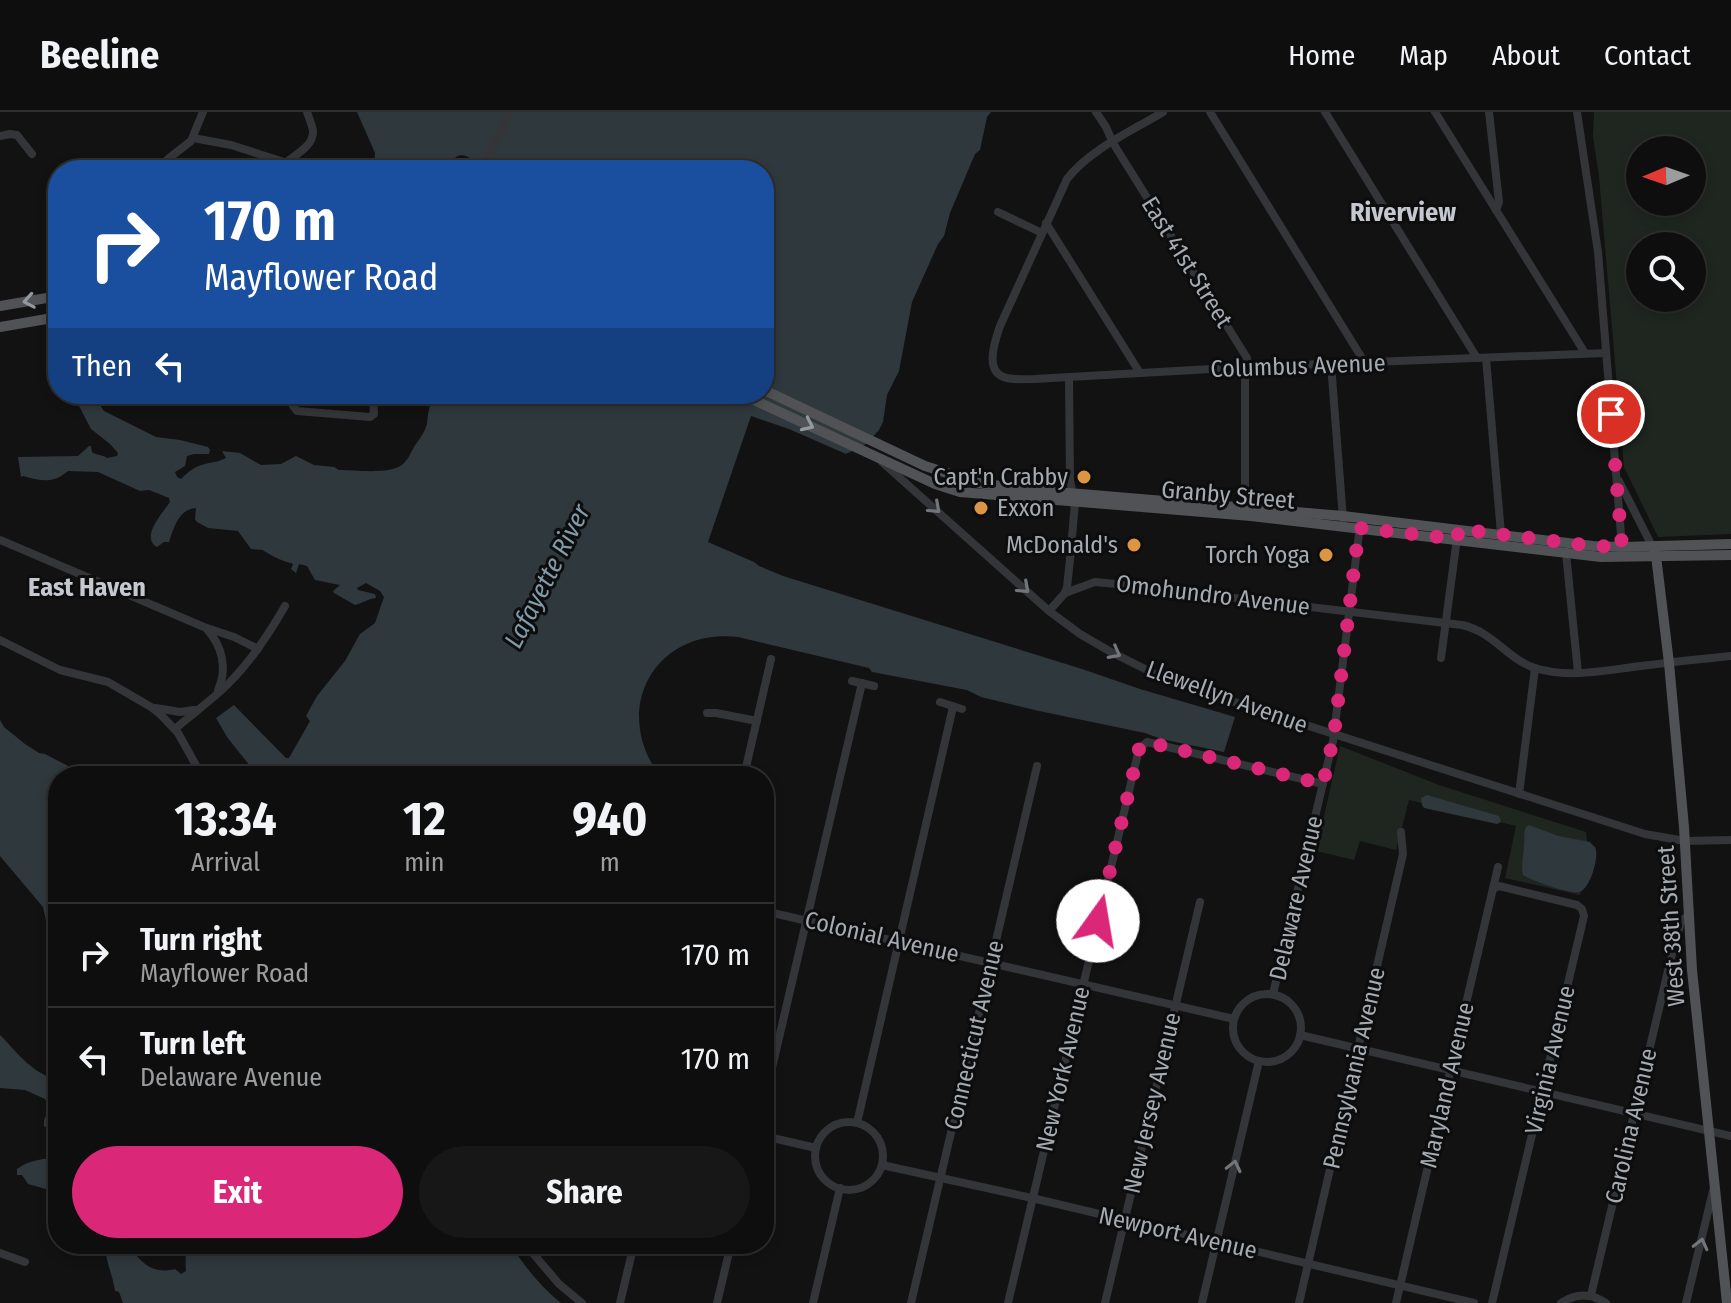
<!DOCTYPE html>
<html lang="en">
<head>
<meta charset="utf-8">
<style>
  body { margin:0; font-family:"Fira Sans Condensed",sans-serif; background:#171717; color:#f1f3f6; height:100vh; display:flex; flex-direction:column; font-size:30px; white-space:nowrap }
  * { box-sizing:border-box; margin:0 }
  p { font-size:26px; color:#9b9c9e }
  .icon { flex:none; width:44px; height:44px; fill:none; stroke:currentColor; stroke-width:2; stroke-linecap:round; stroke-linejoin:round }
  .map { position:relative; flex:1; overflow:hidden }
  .sheet { position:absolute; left:48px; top:654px; width:726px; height:488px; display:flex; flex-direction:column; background:#0e0e0e; border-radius:32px; box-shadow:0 4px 12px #0003,0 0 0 2px #2e2e2e }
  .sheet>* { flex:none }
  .guide { position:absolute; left:48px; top:48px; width:726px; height:244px; border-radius:32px; box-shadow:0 4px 12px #0003,0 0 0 2px #2e2e2e; background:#1a4fa0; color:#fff; overflow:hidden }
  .needle { width:52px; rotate:268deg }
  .buttons { position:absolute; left:1626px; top:24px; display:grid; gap:16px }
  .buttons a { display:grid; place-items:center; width:80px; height:80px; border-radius:50%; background:#0e0e0e; box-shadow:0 4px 12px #0003,0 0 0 2px #2e2e2e; font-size:40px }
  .pin { position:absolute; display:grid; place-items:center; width:68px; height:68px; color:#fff; margin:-34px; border:4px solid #fff; border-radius:50%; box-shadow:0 2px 8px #0007 }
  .me { position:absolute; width:88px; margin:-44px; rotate:13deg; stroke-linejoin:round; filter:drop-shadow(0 0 6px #0008) }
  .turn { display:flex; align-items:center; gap:28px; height:168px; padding:0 24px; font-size:36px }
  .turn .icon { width:104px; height:104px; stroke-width:2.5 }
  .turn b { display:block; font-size:56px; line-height:68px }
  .then { display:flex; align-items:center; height:76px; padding:0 24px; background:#0003; gap:16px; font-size:30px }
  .eta { display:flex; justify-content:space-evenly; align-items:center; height:136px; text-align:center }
  .eta b { font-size:48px; font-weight:700; line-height:56px }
  .button { display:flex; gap:16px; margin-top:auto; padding:16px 24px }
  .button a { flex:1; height:92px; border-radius:48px; background:#db2777; color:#fff; font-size:32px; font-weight:700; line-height:92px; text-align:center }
  .button a+a { background:#171717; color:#f1f3f6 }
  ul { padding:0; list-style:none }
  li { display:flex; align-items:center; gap:24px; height:104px; padding:0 24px; border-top:2px solid #2e2e2e }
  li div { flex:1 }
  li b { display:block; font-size:30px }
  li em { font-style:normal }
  header { display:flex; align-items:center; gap:48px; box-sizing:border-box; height:112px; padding:0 40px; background:#0e0e0e; border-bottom:2px solid #2e2e2e }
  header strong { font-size:38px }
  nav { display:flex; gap:44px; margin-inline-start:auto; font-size:28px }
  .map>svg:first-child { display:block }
</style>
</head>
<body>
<header>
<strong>Beeline</strong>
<nav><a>Home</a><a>Map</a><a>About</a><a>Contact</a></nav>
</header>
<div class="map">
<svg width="1731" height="1191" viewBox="0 0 1731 1191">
  <rect width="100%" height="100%" fill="#121213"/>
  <g fill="#1f261f" fill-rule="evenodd">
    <path d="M1594,0H1731V422L1658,425L1624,355L1599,65L1593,24ZM1640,38H1692V90H1640ZM1640,134H1692V186H1640Z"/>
    <polygon points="1340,634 1439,673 1586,720 1589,747 1580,783 1505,766 1516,714 1409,688 1396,738 1360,729 1354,748 1316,739"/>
  </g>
  <g fill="#2f383c">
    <path d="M357,0H991L987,5L980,38L975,42L950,101L944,124L938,132L912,190L899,259L887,283L883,310L879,318L866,332L846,342L789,317L751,304L708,430L754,450L759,454L783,464L1082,557L1140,577L1235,605L1224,640L1161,627L1145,621L1039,599L981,585L967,578L872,560L869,556L738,525C655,515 610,598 660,664H258L227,625L216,606L234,593L283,643L286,646H289L310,609L306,604L317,584L345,549L360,522L375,511L384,485L380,479L366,471L357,476L358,478L375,482L376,486C367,487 363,491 355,493L334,481L333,479L340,473L315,468L307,454L299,452L296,461L291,457L293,452L291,451C286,451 266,441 263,438L251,437L238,419L208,416L197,410L195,407L196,396C179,397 174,415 169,430H164L157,435C140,425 162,402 170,390L169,386L149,378L140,379L98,360L68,359C53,372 41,369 23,364L21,365L18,345L78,344L89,334H91L92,340C97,344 102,342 107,346L117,344L118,341L110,332L91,317L78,292L66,288L68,282H97L99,292L104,299L156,325L180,328L208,335L210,338L209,342H194L187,344L185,354L175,360L177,365L181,367C188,360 195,354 205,352C213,350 218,350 226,346L222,339L240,341L261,353L281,352L296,344L314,353L334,355L339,358C355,358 391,363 403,352C408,348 411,340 414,335C418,329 425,320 427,312C428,303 428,296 433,288H438L442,282H764V58H487C469,46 459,32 447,58H374L375,41Z"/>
    <polygon points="0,608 4,615 25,632 39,641 45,642 70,655 79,653 85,656 84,659 89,664 58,664 58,834 51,831 43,795 0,744"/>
    <polygon points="1427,683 1499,704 1501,710 1497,712 1424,696 1422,693 1421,686"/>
    <path d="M1529,713L1558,724L1590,730C1591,732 1593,733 1595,735C1600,743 1590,778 1579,780C1568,782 1533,769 1523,763C1521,753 1523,746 1524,735C1525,727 1523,723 1526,715Z"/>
    <path d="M0,923C16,939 34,964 58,967V1015L47,1016L44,1014V1008L49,997L45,987L25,978L0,976Z"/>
    <path d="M58,1045V1086L46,1077L28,1072L22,1063H17V1057C29,1048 43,1047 58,1045Z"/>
    <path d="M128,1132C140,1150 152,1163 175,1157L181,1162L186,1159C185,1150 186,1142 187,1132H510C525,1155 540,1174 561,1191H123L119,1180L115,1179C113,1163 105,1148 105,1133Z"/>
  </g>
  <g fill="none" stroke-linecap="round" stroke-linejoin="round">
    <g stroke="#333538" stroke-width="8">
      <polyline points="1096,0 1106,15 1113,31 1247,246 1247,255 1245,267 1245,399"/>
      <path d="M1163,0C1132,19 1089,38 1067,67L1000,214C995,229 983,261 1007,266C1015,268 1025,267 1034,267L1247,255L1606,241"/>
      <polyline points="1210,0 1365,251"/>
      <polyline points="1325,0 1477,246"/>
      <polyline points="1435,0 1585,241"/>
      <polyline points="1489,0 1499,90 1496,98"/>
      <polyline points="1577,0 1598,140 1622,435"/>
      <polyline points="0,24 10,22 17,23 32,42"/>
      <polyline points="193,26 231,33 284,50"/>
      <polyline points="158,58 168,47 191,29 203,0"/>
      <path d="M278,58C287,46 314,37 313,19C312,13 309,6 307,0"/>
      <polyline points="482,58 510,0"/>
      <polyline points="998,100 1042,121"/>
      <polyline points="1046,111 1140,261"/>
      <polyline points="1486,246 1501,422"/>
      <polyline points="1331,252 1343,407"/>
      <polyline points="293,282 293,294 297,299 370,305 374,302 373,282"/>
      <polyline points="882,350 1049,499 1080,522 1111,540 1169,569 1645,722 1685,729 1731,728"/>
      <polyline points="1619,369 1652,434"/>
      <polyline points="0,428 204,515 234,525 258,537"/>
      <polyline points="1566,441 1578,561"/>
      <path d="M1065,481L1095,470L1116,472L1462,513C1494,520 1507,547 1535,556C1566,566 1602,559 1633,555C1666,551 1698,547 1731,544"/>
      <polyline points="1049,499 1065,481 1067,475 1070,448 1075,391 1070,369 1069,265"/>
      <path d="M207,517C222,534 228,557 218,578"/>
      <polyline points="0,528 60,558 108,570 151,595 161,603 178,621 202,664"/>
      <polyline points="1441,546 1457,426"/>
      <polyline points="852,569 874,574"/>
      <polyline points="940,590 962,597"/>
      <polyline points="156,596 180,600 194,598"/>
      <polyline points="707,601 716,601 757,609"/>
      <path d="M175,617C192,602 212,588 229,571C252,548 269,522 285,494"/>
      <polyline points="744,664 771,547"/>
      <polyline points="1519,682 1535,556"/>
      <polyline points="764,799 1234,907"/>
      <circle cx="1267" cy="916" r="34"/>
      <polyline points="1273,882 1333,629 1360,414"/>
      <polyline points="1300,923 1731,1024"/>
      <polyline points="764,990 862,571"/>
      <circle cx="849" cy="1044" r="34"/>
      <polyline points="857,1011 953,595"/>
      <polyline points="764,1024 816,1036"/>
      <polyline points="882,1053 1032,1086 1474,1191"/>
      <polyline points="525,1132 559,1172 582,1191"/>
      <polyline points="0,1141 25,1150"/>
      <polyline points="1591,1183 1672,842 1681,810 1689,802"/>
      <polyline points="620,1191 634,1132"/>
      <polyline points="717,1191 731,1132"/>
      <polyline points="813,1191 840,1076"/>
      <polyline points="911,1191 1037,654"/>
      <polyline points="1008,1191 1139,637 1147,630 1323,672"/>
      <polyline points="1105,1191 1200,790"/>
      <polyline points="1202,1191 1259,949"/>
      <polyline points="1299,1191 1403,742 1401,720"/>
      <polyline points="1396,1191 1498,755"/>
      <polyline points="1492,1191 1584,804 1582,797 1577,793 1499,774 1493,777"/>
      <path d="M1561,1191C1576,1181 1591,1181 1606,1191"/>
      <polyline points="1686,1191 1713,1079"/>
    </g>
    <g stroke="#505256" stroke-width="10">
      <polyline points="0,194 58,184"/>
      <polyline points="0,215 58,205"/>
      <polyline points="764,278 925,354 978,371 1033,378 1343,404 1593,434 1622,435 1731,432"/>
      <polyline points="741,282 935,372 960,380 1251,404 1601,445 1731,443"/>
      <polyline points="1654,440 1656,444 1669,551 1684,715 1692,858 1727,1191"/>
    </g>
  </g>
  <defs><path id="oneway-chevron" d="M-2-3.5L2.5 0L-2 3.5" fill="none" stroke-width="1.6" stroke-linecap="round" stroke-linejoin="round" transform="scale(2)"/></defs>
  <g stroke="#9499a0">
    <use href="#oneway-chevron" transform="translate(29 189) rotate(170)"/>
    <use href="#oneway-chevron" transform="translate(808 313) rotate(25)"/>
  </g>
  <g stroke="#72767b">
    <use href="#oneway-chevron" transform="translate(935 396) rotate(42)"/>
    <use href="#oneway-chevron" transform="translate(1024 476) rotate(42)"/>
    <use href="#oneway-chevron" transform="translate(1115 541) rotate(28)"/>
    <use href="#oneway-chevron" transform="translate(1234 1054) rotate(-77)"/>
    <use href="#oneway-chevron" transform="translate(1701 1132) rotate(-76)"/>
  </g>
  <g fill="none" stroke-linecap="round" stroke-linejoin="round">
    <polyline stroke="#db2777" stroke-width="14" stroke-dasharray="0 25.2" points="1098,809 1139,637 1144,631 1147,630 1323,672 1334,623 1359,416 1457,427 1459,417 1593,434 1622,435 1611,302"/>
  </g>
  <g fill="#dc9542" stroke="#0d0d0e" stroke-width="3">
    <circle cx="1084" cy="365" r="8"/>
    <circle cx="981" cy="396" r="8"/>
    <circle cx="1134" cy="433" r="8"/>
    <circle cx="1326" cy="443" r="8"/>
  </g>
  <g text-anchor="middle" stroke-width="6" stroke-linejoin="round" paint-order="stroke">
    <g font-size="24" fill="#a5abb2" stroke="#0d0d0e">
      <text transform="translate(1187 150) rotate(58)" y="8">East 41st Street</text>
      <text transform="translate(1298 254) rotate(-2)" y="8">Columbus Avenue</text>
      <text transform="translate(1228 383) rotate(5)" y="8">Granby Street</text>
      <text transform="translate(1213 483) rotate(7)" y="8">Omohundro Avenue</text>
      <text transform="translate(1227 585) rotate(20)" y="8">Llewellyn Avenue</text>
      <text transform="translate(1296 786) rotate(-77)" y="8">Delaware Avenue</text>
      <text transform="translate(1671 814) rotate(-94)" y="8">West 38th Street</text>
      <text transform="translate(882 825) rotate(13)" y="8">Colonial Avenue</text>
      <text transform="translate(974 923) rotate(-77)" y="8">Connecticut Avenue</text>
      <text transform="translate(1550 948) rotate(-77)" y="8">Virginia Avenue</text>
      <text transform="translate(1354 956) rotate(-77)" y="8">Pennsylvania Avenue</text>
      <text transform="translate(1063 957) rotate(-77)" y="8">New York Avenue</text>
      <text transform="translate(1447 973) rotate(-77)" y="8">Maryland Avenue</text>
      <text transform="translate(1152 991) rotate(-77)" y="8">New Jersey Avenue</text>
      <text transform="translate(1631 1014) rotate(-77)" y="8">Carolina Avenue</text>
      <text transform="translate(1178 1121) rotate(13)" y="8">Newport Avenue</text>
    </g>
    <g font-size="24" fill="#a5abb2" stroke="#0d0d0e" text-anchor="end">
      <text x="1068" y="373">Capt'n Crabby</text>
      <text x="997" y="404" text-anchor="start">Exxon</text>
      <text x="1118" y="441">McDonald's</text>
      <text x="1310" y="451">Torch Yoga</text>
    </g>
    <g font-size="26" font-weight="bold" fill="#c5c9cf" stroke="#0d0d0e">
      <text x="1403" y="109">Riverview</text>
      <text x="87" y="484">East Haven</text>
    </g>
    <g font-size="26" font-style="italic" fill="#809baa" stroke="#0d0d0e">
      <text transform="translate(547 464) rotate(-63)" y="9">Lafayette River</text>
    </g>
  </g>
</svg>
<div class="buttons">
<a><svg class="needle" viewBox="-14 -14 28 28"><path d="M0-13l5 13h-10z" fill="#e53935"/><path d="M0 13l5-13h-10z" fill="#9b9c9e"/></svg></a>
<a><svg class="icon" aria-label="search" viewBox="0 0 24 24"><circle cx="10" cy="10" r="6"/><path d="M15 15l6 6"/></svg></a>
</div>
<div class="pin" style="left:1611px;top:302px;background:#d93025"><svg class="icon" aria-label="arrive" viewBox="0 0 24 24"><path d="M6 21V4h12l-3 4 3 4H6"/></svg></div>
<svg class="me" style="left:1098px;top:809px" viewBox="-20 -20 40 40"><circle r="19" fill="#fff"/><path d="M0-13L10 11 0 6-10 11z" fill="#db2777"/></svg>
<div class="guide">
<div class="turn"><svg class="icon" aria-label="right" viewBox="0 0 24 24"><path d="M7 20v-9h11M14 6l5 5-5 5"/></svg><div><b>170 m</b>Mayflower Road</div></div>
<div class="then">Then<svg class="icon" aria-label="left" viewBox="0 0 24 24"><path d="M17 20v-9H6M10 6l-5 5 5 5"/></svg></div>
</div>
<section class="sheet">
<div class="eta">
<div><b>13:34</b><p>Arrival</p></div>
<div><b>12</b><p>min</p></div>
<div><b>940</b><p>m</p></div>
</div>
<ul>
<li><svg class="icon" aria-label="right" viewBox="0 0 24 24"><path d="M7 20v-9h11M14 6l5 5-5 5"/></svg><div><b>Turn right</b><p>Mayflower Road</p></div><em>170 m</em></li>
<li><svg class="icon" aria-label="left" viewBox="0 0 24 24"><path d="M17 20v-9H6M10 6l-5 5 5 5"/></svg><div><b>Turn left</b><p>Delaware Avenue</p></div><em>170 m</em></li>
</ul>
<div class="button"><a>Exit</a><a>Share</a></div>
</section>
</div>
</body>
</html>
